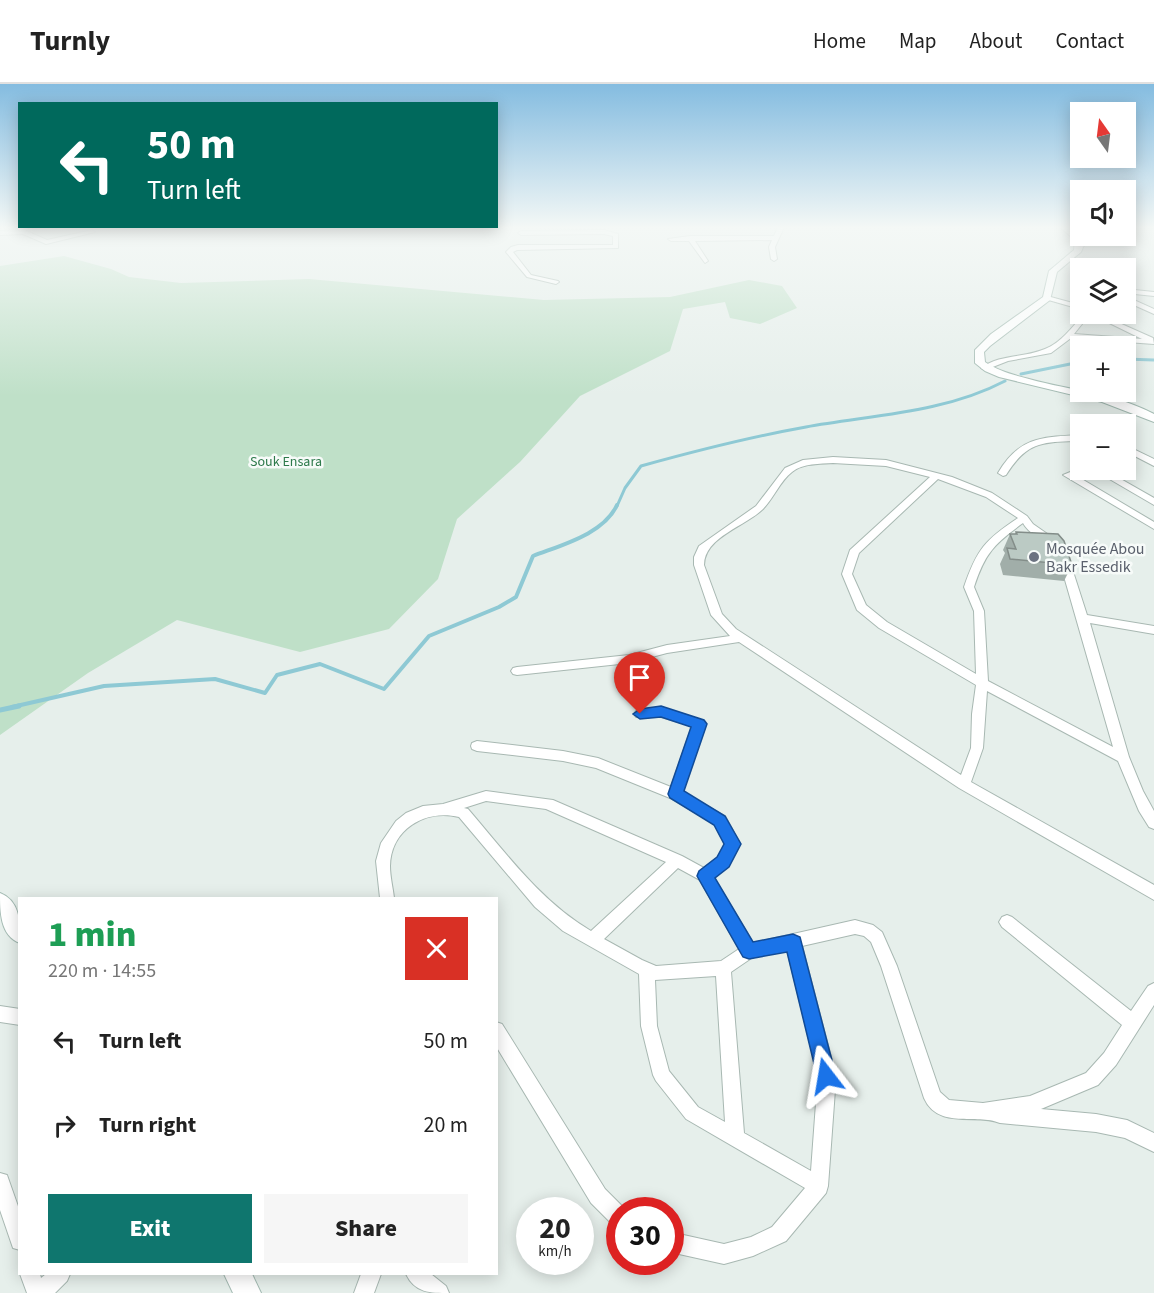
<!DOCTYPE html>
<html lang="en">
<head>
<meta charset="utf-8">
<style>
  body { margin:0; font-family:"Source Sans 3",sans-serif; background:#f6f6f6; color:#222; height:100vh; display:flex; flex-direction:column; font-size:22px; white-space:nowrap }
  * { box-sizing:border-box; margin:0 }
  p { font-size:20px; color:#767676 }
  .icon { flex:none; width:33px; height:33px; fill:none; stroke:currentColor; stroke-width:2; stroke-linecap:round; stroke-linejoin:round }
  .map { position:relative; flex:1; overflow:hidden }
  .sheet { position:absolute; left:18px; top:813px; width:480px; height:378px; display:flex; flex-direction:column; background:#fff; border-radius:0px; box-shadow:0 3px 15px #0003 }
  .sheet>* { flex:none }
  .hud { position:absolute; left:18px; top:18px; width:480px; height:126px; border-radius:0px; box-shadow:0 3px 15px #0003; background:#00695c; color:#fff; overflow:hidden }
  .needle { width:39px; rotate:346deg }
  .controls { position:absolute; left:1070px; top:18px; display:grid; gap:12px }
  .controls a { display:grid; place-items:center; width:66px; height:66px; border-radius:0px; background:#fff; box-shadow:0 3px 15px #0003; font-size:30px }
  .speed { position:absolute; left:516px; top:1113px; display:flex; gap:12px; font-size:30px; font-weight:700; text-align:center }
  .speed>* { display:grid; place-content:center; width:78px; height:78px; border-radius:50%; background:#fff; box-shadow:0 3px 15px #0003; line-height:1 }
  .speed small { font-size:15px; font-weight:400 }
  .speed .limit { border:9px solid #d22; background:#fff; color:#111 }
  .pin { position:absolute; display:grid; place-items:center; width:51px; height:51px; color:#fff; margin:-62px -26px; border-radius:50% 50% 50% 0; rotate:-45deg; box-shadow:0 0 6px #0007 }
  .pin .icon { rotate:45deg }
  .me { position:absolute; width:66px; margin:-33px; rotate:346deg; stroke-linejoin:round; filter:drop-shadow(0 0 4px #0008) }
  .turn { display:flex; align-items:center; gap:21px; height:126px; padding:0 30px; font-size:27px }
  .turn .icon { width:78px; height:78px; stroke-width:2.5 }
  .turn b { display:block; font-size:42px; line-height:51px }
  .round { display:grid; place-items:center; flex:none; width:63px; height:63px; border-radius:0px; background:#f6f6f6 }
  .head { display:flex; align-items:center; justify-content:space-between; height:102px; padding:0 30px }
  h1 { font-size:36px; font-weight:800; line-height:45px; color:#1e9e55 }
  .action { display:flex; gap:12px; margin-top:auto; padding:12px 30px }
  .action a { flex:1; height:69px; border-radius:0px; background:#0f766e; color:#fff; font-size:24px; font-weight:800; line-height:69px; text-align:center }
  .action a+a { background:#f6f6f6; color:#222 }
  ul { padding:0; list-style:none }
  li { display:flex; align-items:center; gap:18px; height:84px; padding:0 30px }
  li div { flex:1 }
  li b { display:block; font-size:22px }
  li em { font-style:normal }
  header { display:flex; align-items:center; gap:36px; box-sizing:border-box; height:84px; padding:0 30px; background:#fff; border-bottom:2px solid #e0e0e0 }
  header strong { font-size:28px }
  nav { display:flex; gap:33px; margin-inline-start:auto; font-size:21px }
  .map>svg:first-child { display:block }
</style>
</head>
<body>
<header>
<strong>Turnly</strong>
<nav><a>Home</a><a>Map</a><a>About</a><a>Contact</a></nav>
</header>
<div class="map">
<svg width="1154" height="1209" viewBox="0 0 1154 1209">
  <rect width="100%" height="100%" fill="#e6efeb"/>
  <polygon fill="#bfe0c8" points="64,172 111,185 129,193 181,199 309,195 544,216 670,213 749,196 782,202 797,224 760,240 730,234 725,218 683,225 670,267 580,312 520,378 457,435 438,495 389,545 300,568 177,536 88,589 0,651 0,182"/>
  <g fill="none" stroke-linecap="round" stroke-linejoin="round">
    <g stroke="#8ec9d4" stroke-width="3">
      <polyline points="1125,275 1154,276"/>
      <polyline points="1021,290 1080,278"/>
      <path d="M617,422L625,404L641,382C695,367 750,353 806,343C872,331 944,329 1005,297"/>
    </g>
    <path stroke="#8ec9d4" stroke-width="4" d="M12,623L104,602L215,595L265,609L277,591L320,580L384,605L429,552L499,523L516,513L533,472C561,461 604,450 617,421"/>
    <polyline stroke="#8ec9d4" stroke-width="5" points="0,626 19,622"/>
    <g stroke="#a8b8b2" stroke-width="2">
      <g id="street">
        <polygon points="778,143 784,143 775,163 777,175 774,177 771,175 769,163 772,156 695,157 708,177 705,179 689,157 671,157 668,155 690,152 774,152"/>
        <polygon points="24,146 47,156 92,146 95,148 46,160 23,150 0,151 0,147"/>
        <polygon points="604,146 618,150 618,164 517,166 513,168 531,191 558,197 559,198 556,200 527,193 506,168 511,163 518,161 613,161 613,152 604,150 521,151 518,149 521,147"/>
        <polygon points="1125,205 1154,208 1154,212 1125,209"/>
        <polygon points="1047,212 1080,221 1080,225 1045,215 1044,214"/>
        <polygon points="1125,212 1154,225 1154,230 1125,217"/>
        <path d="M1084,230H1090L1074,250L1142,255L1091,230H1099L1153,254L1154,260L1071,254L1051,269L1008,277L985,286L981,284C1000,270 1024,274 1045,265C1061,259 1073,242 1084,230Z"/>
        <path d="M1080,351V357C1043,358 1027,357 1006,391L1003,392L998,389C1019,353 1042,353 1080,351Z"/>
        <polygon points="1125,361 1154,375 1154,382 1125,367"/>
        <path d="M833,373L886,376L952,393L992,409L1027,432L1033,440L1056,456V460C1045,461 1028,448 1023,439C994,460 985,469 974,503L984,527L988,597L1113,663L1059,475L1060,473H1068L1069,475L1087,531L1154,542V550L1090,539L1129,673L1143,707L1154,727V745L1149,743L1139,727L1118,677L987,607L983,664L971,698L1154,801V816L959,704L739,558L667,569L629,579L517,591L513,590L511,587L513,584L517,583L629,571L667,561L730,552L711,531L694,481V473L699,462L756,422L785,384L803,376ZM833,379L886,382L930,393L850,466L842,490L857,526L879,544L976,601L972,630L971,664L961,691L736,545L722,530L704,481C704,453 746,442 763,425C774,414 780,397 792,388C803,379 820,380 833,379ZM938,395L986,413L1018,434C985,456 977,465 964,503L974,527L976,590L887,538L866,521L852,490L859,469Z"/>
        <polygon points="1080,384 1080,386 1087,386 1075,391 1154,438 1154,445 1063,391"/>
        <polygon points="1094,386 1105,386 1154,414 1154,421"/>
        <path d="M661,623L703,637L705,640L682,708L725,732L740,760L728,782L714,794L753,859L855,836L873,841L882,848L897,882L940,1008L949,1016L983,1019L1030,1012L1086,989L1104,969L1122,941L1002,843L999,838L1002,833L1007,831L1012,833L1131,927L1148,902L1154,899V921L1116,981L1098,1001L1041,1025L1096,1030L1127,1036L1154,1049V1068L1125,1054L1096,1048L1000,1039C977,1029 938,1046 924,1014L881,882L871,858L864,852L855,850L802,862L836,992L828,1102L826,1109L786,1157L753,1172L724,1180L670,1168V1148L724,1160L751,1153L772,1143L805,1104L686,1035L656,997L653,991L641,942L639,890L563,847L535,823L459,733C425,725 391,745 390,782C390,793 393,804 394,814H380L376,777L381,759L396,737L406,729L423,722L443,720L486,707L553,716L682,772L704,784L718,774L726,760L715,740L670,714L596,684L563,677L477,667L472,665L471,662L472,659L477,657L563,667L598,674L671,703L692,642L661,633H636L634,630L636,627ZM486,717L546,725L666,778L591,847C541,818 505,768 468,725L464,724ZM678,784L700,796L739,865L721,877L656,882L642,876L604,855ZM787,866L818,992L811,1087L744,1049L731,888L753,873ZM716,892L725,1038L698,1023L669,987L657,942L655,896Z"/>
        <polygon points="0,922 20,925 20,941 0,938"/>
        <polygon points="496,938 502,940 605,1105 626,1126 620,1126 620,1143 613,1141 591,1119 496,962"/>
        <polygon points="0,1089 7,1091 20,1128 20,1166 13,1164 0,1126"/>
        <polygon points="20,1190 40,1190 41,1194 46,1190 70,1190 67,1197 55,1209 27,1209"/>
        <polygon points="361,1190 381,1190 374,1209 354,1209"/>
        <path d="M406,1190H431L446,1202L449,1209C430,1209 415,1209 406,1190Z"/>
      </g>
    </g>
    <g stroke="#a4bbb3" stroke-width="2">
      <g id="secondary">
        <path d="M1060,143C1071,142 1077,147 1083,155L1084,161L1081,168L1057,188L1050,216L990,262L984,268L985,278C998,287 1014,291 1029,295C1072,307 1114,309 1154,330V338L1102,318L999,293L985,287L975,279V266L991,250L1043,213L1049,187L1074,166L1075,156Z"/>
        <path d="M0,809C21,817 20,841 20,859C0,852 0,827 0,809Z"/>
        <polygon points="224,1190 252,1190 261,1209 233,1209"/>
      </g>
    </g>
    <use href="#street" fill="#fff" fill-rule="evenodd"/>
    <use href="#secondary" fill="#fff" fill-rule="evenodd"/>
  </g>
  <polygon fill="#a1aea9" points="1016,448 1072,481 1064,497 1003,491 1000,480 1005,469 1003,466 1010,450 1015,450"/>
  <polygon fill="#bbcac4" stroke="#838d89" stroke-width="1.5" points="1016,448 1058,450 1064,457 1072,481 1010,475 1007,464 1016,465 1010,450 1017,450"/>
  <linearGradient id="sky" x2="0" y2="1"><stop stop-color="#84bce0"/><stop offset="0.46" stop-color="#f4f8f6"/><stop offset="1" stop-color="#f4f8f6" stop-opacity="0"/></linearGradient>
  <rect width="1154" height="312" fill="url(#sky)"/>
  <polygon fill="#1a73e8" stroke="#114b97" stroke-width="1.5" points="661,622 704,636 707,640 684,707 725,732 741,760 729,783 715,794 753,858 793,850 800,853 836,992 833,999 826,1002 820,999 817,992 787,868 749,875 743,873 697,792 699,787 717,773 724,760 714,741 670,714 668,710 691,643 661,633 640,635 633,630 640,625"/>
  <circle fill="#6b7280" stroke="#f7fbf9" stroke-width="2" cx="1034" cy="473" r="6"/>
  <g text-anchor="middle" stroke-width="5" stroke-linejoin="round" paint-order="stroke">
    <g font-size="14" fill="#2d7a4b" stroke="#f7fbf9">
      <text x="286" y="382">Souk Ensara</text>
    </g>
    <g font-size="16" fill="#5b616d" stroke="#f7fbf9" text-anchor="start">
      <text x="1046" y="470">Mosquée Abou<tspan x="1046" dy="18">Bakr Essedik</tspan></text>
    </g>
  </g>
</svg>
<div class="controls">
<a><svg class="needle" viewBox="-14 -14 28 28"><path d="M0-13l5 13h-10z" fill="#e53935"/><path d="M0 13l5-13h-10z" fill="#767676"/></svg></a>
<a><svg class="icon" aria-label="sound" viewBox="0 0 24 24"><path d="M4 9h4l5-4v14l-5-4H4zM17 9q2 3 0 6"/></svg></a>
<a><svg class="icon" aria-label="layers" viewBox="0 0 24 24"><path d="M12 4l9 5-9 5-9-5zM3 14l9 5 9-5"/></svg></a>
<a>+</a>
<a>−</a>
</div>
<div class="speed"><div>20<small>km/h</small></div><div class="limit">30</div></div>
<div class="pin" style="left:640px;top:630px;background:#d93025"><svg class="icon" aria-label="arrive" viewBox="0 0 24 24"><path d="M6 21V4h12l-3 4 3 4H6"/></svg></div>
<svg class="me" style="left:826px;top:992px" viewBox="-20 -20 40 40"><path d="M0-17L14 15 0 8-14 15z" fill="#1a73e8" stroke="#fff" stroke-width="4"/></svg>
<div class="hud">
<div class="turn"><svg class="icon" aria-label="left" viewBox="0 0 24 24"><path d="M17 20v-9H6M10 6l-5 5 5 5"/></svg><div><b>50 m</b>Turn left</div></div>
</div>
<section class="sheet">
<div class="head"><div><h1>1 min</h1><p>220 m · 14:55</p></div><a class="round" style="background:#d93025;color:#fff"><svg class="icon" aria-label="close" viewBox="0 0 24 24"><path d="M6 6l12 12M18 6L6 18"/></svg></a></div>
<ul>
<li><svg class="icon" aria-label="left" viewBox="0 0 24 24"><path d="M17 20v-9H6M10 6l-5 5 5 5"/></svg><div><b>Turn left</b></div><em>50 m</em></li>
<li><svg class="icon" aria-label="right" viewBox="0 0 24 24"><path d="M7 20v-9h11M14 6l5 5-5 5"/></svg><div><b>Turn right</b></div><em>20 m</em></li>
</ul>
<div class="action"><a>Exit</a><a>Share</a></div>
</section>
</div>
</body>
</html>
